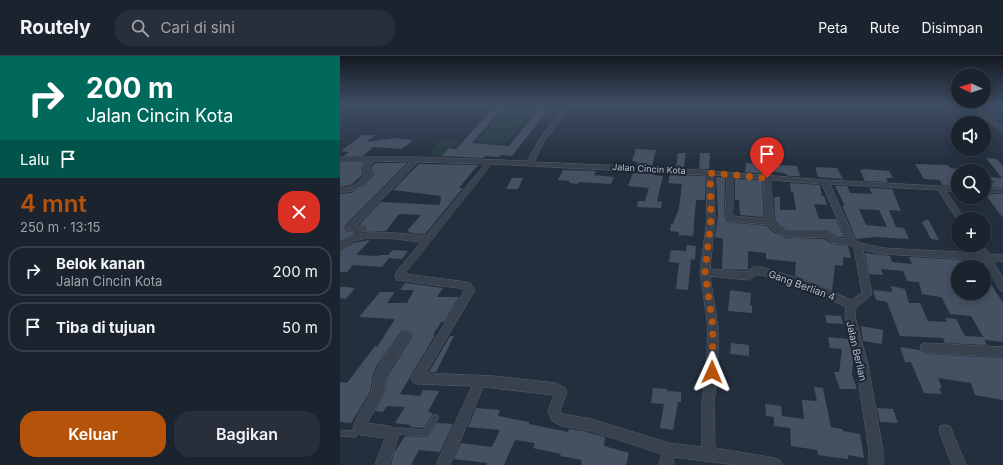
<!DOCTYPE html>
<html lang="id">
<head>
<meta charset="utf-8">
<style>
  body { margin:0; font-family:Inter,sans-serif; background:#282f3a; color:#f1f3f6; height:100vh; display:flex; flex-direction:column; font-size:15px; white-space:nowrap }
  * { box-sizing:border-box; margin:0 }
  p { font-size:13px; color:#a0a4aa }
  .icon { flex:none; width:22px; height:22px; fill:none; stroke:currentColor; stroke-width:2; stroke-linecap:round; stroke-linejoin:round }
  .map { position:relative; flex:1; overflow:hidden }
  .drawer { display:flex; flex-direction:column; background:#1b232e; width:340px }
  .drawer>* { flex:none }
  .guide { background:#00695c; color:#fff; overflow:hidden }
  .needle { width:26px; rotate:273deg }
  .buttons { position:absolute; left:611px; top:12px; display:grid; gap:8px }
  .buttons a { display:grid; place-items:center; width:40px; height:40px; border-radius:50%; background:#1b232e; box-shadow:0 2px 10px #0003,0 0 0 1px #39404a; font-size:20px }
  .pin { position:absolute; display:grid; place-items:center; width:34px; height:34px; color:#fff; margin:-41px -17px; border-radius:50% 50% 50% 0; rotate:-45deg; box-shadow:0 0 4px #0007 }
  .pin .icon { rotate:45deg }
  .me { position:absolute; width:44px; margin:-22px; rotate:1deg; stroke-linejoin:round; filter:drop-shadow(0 0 3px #0008) }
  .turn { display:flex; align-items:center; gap:14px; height:84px; padding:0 20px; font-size:18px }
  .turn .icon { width:52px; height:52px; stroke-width:2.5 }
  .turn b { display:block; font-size:28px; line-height:34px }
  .then { display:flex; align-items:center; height:38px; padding:0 20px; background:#0003; gap:8px; font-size:15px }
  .round { display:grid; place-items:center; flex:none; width:42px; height:42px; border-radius:16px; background:#282f3a }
  .headline { display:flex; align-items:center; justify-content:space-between; height:68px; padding:0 20px }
  h1 { font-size:24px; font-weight:600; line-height:30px; color:#b45309 }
  .button { display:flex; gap:8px; margin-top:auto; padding:8px 20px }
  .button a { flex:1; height:46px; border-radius:16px; background:#b45309; color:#fff; font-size:16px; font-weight:600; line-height:46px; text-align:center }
  .button a+a { background:#282f3a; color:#f1f3f6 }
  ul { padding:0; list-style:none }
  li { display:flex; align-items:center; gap:12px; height:50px; margin:0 8px 6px; padding:0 12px; border:2px solid #39404a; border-radius:16px }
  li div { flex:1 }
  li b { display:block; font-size:15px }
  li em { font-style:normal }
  header { display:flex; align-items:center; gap:24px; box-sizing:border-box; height:56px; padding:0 20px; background:#1b232e; border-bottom:1px solid #39404a }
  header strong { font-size:19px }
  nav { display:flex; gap:22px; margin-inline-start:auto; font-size:14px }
  .search { width:280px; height:36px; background:#282f3a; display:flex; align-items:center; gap:10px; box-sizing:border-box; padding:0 14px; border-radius:16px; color:#a0a4aa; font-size:15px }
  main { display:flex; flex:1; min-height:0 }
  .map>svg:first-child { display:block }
</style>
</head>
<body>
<header>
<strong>Routely</strong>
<div class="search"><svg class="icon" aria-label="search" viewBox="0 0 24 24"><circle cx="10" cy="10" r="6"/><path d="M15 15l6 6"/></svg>Cari di sini</div>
<nav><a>Peta</a><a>Rute</a><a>Disimpan</a></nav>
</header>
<main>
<section class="drawer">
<div class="guide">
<div class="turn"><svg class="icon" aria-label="right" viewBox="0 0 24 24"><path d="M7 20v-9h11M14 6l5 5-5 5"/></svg><div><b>200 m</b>Jalan Cincin Kota</div></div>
<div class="then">Lalu<svg class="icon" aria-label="arrive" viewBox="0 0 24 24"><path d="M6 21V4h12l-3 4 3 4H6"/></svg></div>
</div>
<div class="headline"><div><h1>4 mnt</h1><p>250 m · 13:15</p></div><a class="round" style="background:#d93025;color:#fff"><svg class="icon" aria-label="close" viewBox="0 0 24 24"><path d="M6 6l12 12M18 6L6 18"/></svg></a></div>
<ul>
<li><svg class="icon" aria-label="right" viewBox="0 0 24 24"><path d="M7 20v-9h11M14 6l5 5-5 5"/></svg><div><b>Belok kanan</b><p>Jalan Cincin Kota</p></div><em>200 m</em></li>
<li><svg class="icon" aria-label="arrive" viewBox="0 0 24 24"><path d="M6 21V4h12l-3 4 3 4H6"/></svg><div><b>Tiba di tujuan</b></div><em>50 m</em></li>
</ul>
<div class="button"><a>Keluar</a><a>Bagikan</a></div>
</section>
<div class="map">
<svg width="663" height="409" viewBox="0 0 663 409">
  <rect width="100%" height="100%" fill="#242f3e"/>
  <g fill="#263c3f">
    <polygon points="167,49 199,49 198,51 189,52 192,53 167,87 136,86 165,52 177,52 164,50"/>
    <polygon points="105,82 112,85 121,87 114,91 106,93 104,99 105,101 90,99 90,97 98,87"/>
  </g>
  <g fill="#455162" fill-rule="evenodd">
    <polygon points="156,49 165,49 132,87 169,90 202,49 212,49 172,100 161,99 159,101 145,100 144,102 102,100 109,92 116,93"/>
    <polygon points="22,79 35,79 26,86 55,82 73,84 66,90 61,93 33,91 23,100 4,100 9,96 1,95"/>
    <polygon points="296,93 316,94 312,110 296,109 298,106 292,105"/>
    <polygon points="338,97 346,97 344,111 336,111"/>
    <polygon points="360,97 370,97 369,113 359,113"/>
    <polygon points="646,102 657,103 663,110 663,132 644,131 644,126 654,127 649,121 662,122"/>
    <polygon points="0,106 24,106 21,112 23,118 11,129 0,131"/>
    <polygon points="36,107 67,107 4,171 6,175 16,177 0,185 0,138 11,137 23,130 34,119 31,111"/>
    <polygon points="406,107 457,110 460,120 449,120 444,117 428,115 427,118 405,116"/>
    <polygon points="79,108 138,109 119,132 123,132 85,178 70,177 71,176 67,175 81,159 59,158 46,175 26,176 26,170 19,169 41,146 100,149 101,140 53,134"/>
    <polygon points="575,108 607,109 610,112 618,113 618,130 602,129 600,124 584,123"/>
    <polygon points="475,111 497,112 503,123 478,121"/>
    <polygon points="524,113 549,115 553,122 546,122 548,126 525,125 520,114"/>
    <polygon points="223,114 256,115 254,119 274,121 271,128 238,126 238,128 229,127 230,125 218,124"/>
    <polygon points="293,117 313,118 313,119 323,120 317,145 322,146 321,152 297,151 298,145 305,145 309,132 288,130"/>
    <polygon points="330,119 365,120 365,144 356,144 353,180 338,179 339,176 330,175 331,168 333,168 339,152 342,128 328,127"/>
    <polygon points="376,121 385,122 384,161 388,166 427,170 433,176 447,182 484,183 492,188 508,190 511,202 503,201 503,210 495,209 492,234 455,220 456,206 426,203 426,197 408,195 408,213 406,214 382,213 383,183 375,181 378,158"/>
    <polygon points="172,122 183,122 178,133 166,133"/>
    <polygon points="395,123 422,124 424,161 400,159 399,144 395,144"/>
    <polygon points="450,127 480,129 482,140 484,140 487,149 474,148 479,163 496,163 504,181 498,181 487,174 447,174 439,169 435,164 434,141 440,141 440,154 456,154 453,136 451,136"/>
    <path d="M495,130H507L510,137L532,138L529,132L552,133L561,155L549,154L556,171L564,172L569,183L536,181L516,183L502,149L505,150ZM519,153L539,154L547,171L526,169Z"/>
    <polygon points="645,138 663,138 663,162"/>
    <polygon points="588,163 599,184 591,183 582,166"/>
    <polygon points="30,184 16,199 38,200 40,199 48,199 53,194 68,195 62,203 49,202 42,211 13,209 7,216 0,216 0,196 13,187"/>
    <polygon points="347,189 356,190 355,204 351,203 348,234 336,233 339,207 329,206 331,194 346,195"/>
    <polygon points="525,197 550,200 552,206 572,208 569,201 642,205 646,213 644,213 644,211 618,210 618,240 638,242 634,237 644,237 644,228 651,228 663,247 663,286 645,284 631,260 610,258 602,242 600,241 582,238 579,226 567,225 563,215 541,213 543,219 529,218"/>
    <polygon points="65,227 103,232 97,241 119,241 104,266 101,266 93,279 95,279 60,338 80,340 83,334 99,335 88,356 93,357 84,372 70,371 71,369 55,367 65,351 47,350 43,356 35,355 44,339 47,321 72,281 71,276 65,274 61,276 37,309 33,318 30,336 11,367 0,366 0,326 7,327 35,290 37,291 55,263 19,261 40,236 55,236 47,247 67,247 74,234 60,234"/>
    <polygon points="551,230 565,233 569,247 580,247 588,265 607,266 605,262 616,263 625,280 643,281 647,289 605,287 603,282 560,280 547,246 536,244 533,234 552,236"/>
    <polygon points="0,231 6,231 15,232 6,243 0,242"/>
    <polygon points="390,234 411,237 410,249 412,250 412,257 388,255"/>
    <polygon points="485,259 501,260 503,268 487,267"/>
    <polygon points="521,270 543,274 542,288 523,285"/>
    <polygon points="110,280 114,280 96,316 89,316"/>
    <polygon points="488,281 509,283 513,304 512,319 517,333 500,333 494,316 499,316 502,293 490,292"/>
    <polygon points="391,287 409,289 409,300 390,298"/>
    <polygon points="560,291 579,294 585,298 663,302 663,344 635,339 631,327 598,322 602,332 599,332 602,338 584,337 571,306 565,306"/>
    <polygon points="474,331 483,332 491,371 502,373 503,375 520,378 524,402 508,399 508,403 491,401 478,399 477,394 451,390 450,372 434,370 434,361 426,360 425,348 441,350 442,360 464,363 462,344 477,345"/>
    <polygon points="313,332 327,333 327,335 341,336 341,346 338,346 333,374 320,372 324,348 311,347"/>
    <polygon points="136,352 160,354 158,360 189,366 189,368 228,376 229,373 243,375 265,381 264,390 289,397 286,409 241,409 242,404 220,400 221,398 193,392 195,387 175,384 164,409 146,409 147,407 114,403 121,387 152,391 160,374 128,371"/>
    <polygon points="537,352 553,353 558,367 540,366"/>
    <polygon points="97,367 113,368 100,396 79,394 71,409 51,409 54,397 65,380 88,381"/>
  </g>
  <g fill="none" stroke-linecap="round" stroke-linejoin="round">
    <g stroke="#565f6c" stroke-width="7">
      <g id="service">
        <polyline points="0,377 14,378 18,373"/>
        <polyline points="55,377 59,375 86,377 95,362"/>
      </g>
    </g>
    <g stroke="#565f6c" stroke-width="1">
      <g id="minor">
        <path d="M224,49H230L204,86L194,106L333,112L485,124L618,131V135H606L625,163H618V165L598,134L490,128L515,184L520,187L543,192L639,197L635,189H643L649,198L663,199V205H653L663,223V235L660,234L643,204L543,198L523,194L532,238L516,252L515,260L528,309L543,395V409H529V395L516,309L505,260L506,251L472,235L422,219H416L408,224L370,220L378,271V316L374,345L375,392L435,402L440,404L442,409H395L334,401L333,409H319L322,398L251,375L221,370L212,365L208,355L214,339L143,331L110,409H96L132,330L77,328L73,326L71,322L125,234L118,232L57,224L55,221L57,215L81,186C62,184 30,178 12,186C7,188 5,194 0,195V187C18,170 63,178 86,180L145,108L78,106L16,170L25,171L26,173L25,175C19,177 9,176 5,172L70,106L35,105L29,111L33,118C23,130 16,137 0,136V132C14,133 16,128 25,118L22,111L27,105H0V101H77L187,105L198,86ZM152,108L366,119L367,163L360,216L368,271L366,316L362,345V391L329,387L251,363L223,358L220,355L227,336L225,332L216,327L153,320L86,317L135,234L130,227L127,226L65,218ZM374,119L387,120L385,161L389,165L428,169C442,186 465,181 485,181L492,187L510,189L514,192L522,237L511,244L478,229L422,211H414L406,216L370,213L375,163ZM394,121L423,123L426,163L393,160ZM431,124L482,128L506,183L497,182L487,175H447L438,170L434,165Z"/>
        <polygon points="629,49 635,49 663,71 663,76"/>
        <polygon points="644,132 663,133 663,137 644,136"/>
        <path d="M66,275L70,277L71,280L46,320L43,339L27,367L49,370L58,373L59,378L49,409H35L45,382L21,379L15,376L13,372C16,360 24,350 30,339C34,332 32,324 36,315C42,302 54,289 62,277Z"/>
        <polygon points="585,287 663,291 663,301 585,297 581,295 580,292 581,289"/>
        <polygon points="605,369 610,370 626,409 612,409 599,375 600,370"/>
      </g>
    </g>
    <use href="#service" stroke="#38414e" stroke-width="6"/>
    <use href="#minor" fill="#38414e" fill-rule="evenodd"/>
  </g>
  <linearGradient id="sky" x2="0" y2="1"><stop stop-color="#141a22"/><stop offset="0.46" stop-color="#3f4d63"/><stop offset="1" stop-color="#3f4d63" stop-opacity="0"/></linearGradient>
  <rect width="663" height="106" fill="url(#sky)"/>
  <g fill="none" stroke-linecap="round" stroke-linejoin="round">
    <polyline stroke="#b45309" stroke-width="7" stroke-dasharray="0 12.6" points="372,316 373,271 365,216 371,163 370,117 427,122"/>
  </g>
  <g text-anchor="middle" stroke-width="4" stroke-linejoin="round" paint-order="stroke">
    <g font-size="9" fill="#b4bcc9" stroke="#1d2633">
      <text transform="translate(309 113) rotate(3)" y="3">Jalan Cincin Kota</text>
    </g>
    <g font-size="10" fill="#b4bcc9" stroke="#1d2633">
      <text transform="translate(462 229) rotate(20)" y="4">Gang Berlian 4</text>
      <text transform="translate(517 295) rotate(77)" y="4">Jalan Berlian</text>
    </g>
  </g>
</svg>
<div class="buttons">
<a><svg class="needle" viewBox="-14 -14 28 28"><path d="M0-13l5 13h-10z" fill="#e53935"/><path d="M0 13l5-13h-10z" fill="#a0a4aa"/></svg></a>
<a><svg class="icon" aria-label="sound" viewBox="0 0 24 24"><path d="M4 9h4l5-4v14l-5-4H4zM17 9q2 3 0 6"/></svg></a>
<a><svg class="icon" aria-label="search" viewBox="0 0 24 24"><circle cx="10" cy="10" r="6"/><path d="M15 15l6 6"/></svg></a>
<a>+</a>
<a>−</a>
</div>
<div class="pin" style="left:427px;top:122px;background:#d93025"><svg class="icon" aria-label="arrive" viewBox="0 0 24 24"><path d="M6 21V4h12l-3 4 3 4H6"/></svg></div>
<svg class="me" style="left:372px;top:316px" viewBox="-20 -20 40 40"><path d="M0-17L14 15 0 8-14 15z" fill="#b45309" stroke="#fff" stroke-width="4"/></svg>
</div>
</main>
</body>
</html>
